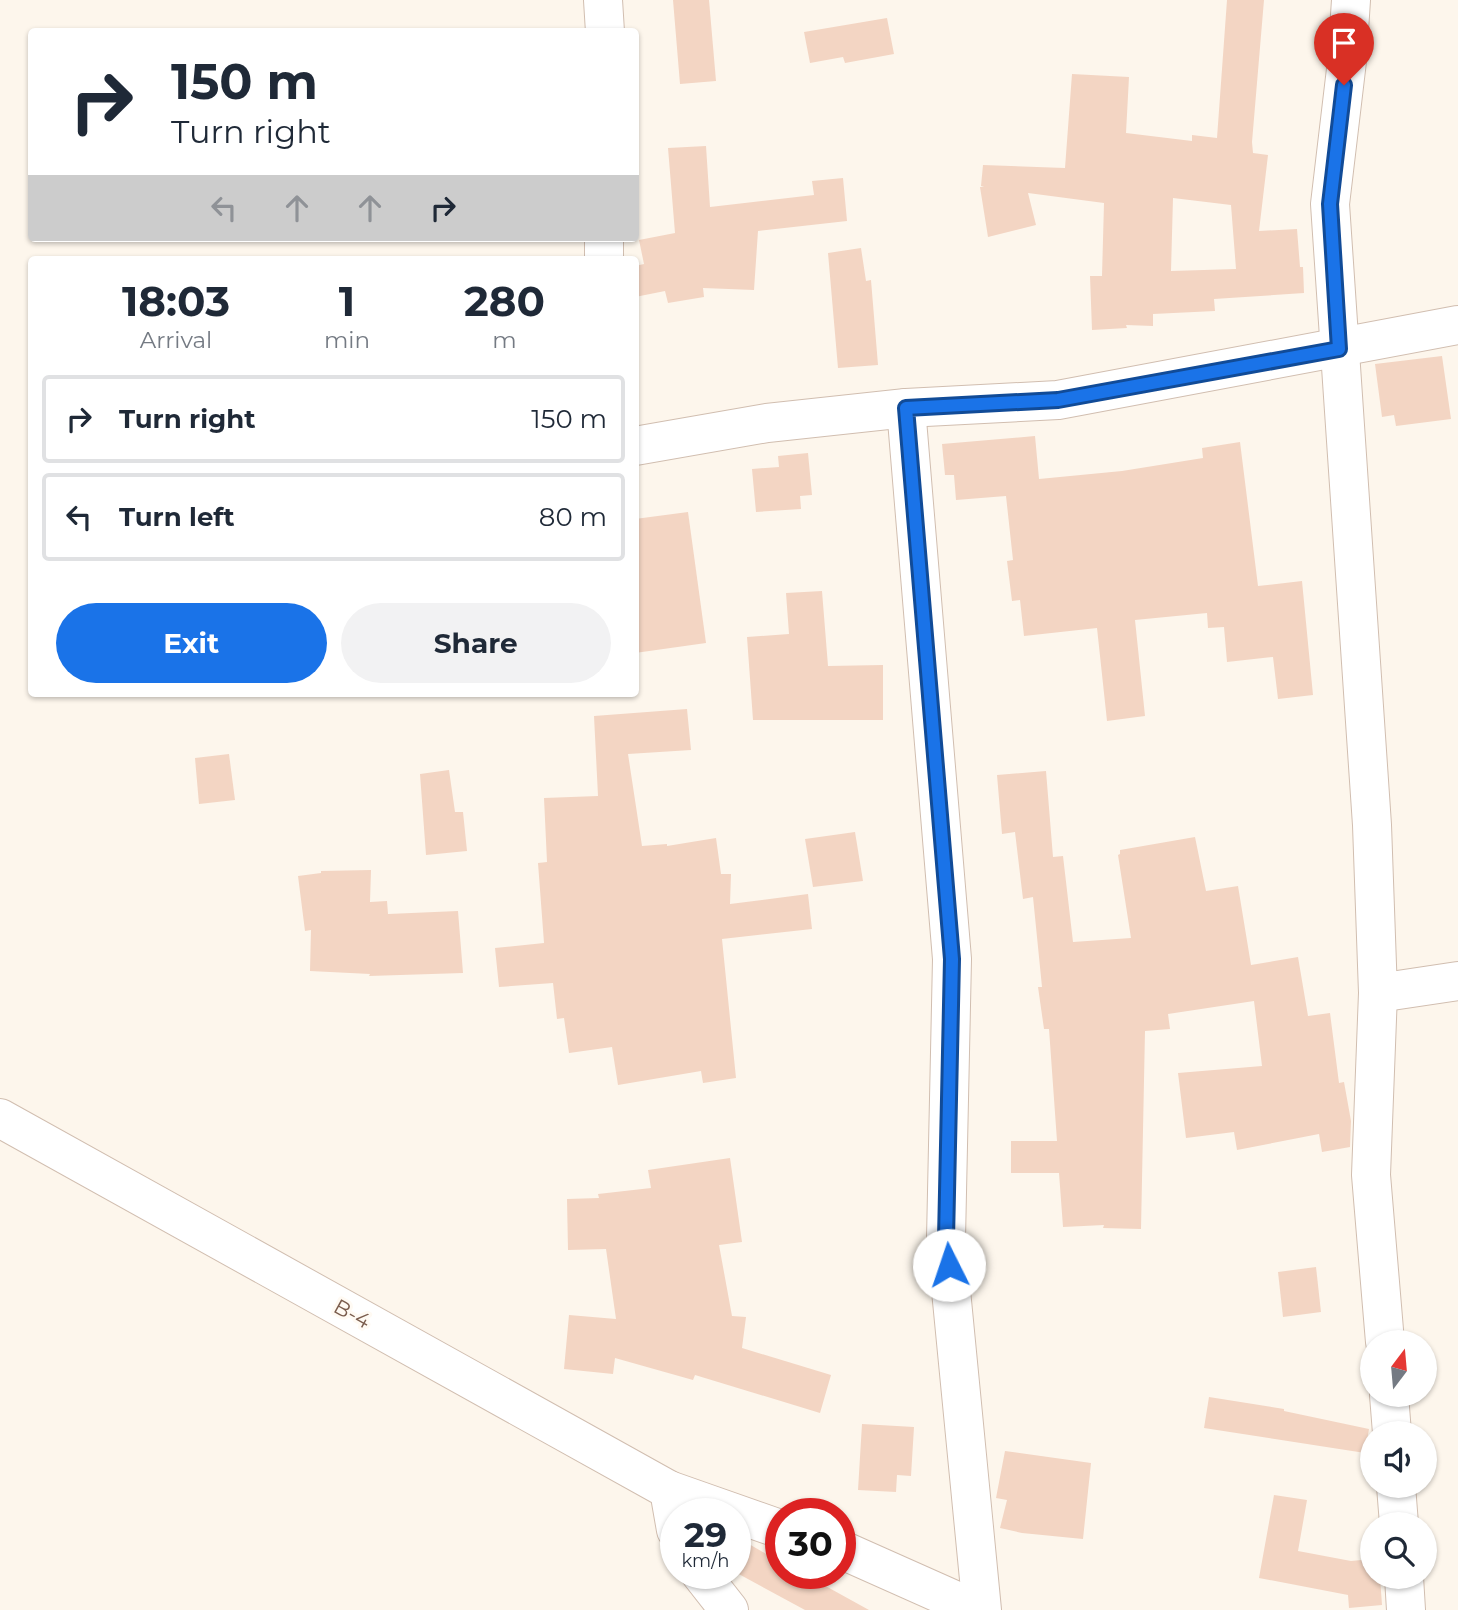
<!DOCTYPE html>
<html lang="en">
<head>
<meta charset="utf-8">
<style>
  body { margin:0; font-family:Montserrat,sans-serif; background:#f2f2f3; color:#1f2937; height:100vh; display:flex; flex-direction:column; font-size:26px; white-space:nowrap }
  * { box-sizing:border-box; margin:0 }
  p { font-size:23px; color:#747a83 }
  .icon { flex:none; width:38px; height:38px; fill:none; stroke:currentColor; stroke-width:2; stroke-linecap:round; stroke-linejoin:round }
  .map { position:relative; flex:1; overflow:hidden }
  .panel { position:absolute; left:28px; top:256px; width:611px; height:441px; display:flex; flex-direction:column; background:#fff; border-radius:7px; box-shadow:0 2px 5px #0004 }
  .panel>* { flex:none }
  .hud { position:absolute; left:28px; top:28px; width:611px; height:214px; border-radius:7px; box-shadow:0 2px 5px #0004; background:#fff; color:#1f2937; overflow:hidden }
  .needle { width:46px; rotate:16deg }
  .buttons { position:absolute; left:1360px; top:1330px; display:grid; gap:14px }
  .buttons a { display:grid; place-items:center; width:77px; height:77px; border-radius:50%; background:#fff; box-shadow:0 2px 5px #0004; font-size:35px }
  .speed { position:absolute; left:660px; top:1498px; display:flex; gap:14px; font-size:35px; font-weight:700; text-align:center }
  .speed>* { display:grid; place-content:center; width:91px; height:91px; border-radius:50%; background:#fff; box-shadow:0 2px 5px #0004; line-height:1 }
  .speed small { font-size:18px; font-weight:400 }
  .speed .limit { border:10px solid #d22; background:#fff; color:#111 }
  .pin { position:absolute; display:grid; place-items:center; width:60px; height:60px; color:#fff; margin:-72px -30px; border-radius:50% 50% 50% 0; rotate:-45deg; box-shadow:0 0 7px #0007 }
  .pin .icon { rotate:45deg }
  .me { position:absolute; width:77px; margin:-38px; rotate:356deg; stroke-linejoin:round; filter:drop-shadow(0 0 5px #0008) }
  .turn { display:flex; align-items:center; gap:24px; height:147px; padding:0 28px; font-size:32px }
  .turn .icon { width:91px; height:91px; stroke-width:2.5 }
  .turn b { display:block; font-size:49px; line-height:60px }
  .lanes { display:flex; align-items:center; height:66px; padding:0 28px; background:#0003; justify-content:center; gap:35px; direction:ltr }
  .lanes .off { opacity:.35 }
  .eta { display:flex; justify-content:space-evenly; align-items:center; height:119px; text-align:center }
  .eta b { font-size:42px; font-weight:700; line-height:49px }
  .button { display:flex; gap:14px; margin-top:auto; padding:14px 28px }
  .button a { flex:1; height:80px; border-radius:42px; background:#1a73e8; color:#fff; font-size:28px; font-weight:700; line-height:80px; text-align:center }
  .button a+a { background:#f2f2f3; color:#1f2937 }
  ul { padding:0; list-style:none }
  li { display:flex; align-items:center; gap:21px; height:88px; margin:0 14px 10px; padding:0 14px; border:4px solid #e0e1e3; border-radius:7px }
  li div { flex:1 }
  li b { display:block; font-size:26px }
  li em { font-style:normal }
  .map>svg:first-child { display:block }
</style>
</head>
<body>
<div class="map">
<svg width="1458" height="1610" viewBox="0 0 1458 1610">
  <rect width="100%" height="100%" fill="#fdf6ec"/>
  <g fill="#f3d5c3" fill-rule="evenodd">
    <polygon points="673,0 709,0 716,81 680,84"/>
    <path d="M1227,0H1264L1252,142L1253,153L1268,155L1259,231L1297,229L1300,267H1303L1304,293L1214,299L1215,311L1153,314V326L1126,325L1127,328L1092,330L1090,276H1102L1104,203L1028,193L1036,225L988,237L980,187H984L981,186L983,165L1065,168L1072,74L1129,77L1126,133L1192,141V135L1217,138ZM1173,198L1231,205L1236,269L1171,271Z"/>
    <polygon points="887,18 894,54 845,63 843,57 810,63 804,32"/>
    <polygon points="706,146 710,207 814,195 812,181 843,178 847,221 758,231 754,290 703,288 704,297 668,303 665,291 635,297 635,266 644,264 639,240 675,233 668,148"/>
    <polygon points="861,248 866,281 871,280 878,365 838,368 828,253"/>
    <polygon points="1442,356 1451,419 1396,426 1394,415 1382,417 1375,364"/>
    <polygon points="1035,436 1039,479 1122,471 1203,458 1202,448 1240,442 1258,586 1302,581 1313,695 1278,699 1273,657 1227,662 1224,627 1208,628 1207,613 1135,620 1145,716 1107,721 1097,628 1024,636 1020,600 1012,601 1007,561 1013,560 1006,496 956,500 954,475 945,475 942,444"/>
    <polygon points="808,453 812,495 800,496 801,509 756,512 752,469 779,467 778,456"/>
    <polygon points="688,512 706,643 635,653 635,519"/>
    <polygon points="822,591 828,666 883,665 883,720 753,720 747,637 789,634 786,593"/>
    <polygon points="687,709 691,750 628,754 642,846 667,844 667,846 716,838 721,874 731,874 730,904 808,894 812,929 722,939 736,1078 703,1083 701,1071 618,1085 612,1047 569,1053 564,1018 557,1019 553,983 499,987 495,948 544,943 538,863 547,862 544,798 598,796 594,716"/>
    <polygon points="229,754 235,800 199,804 195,758"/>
    <polygon points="449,770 455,812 463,812 467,851 426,855 420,774"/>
    <polygon points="1046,771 1053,857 1063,856 1073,942 1131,938 1118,855 1120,854 1120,850 1195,837 1206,891 1238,886 1251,965 1298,957 1308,1016 1330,1013 1339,1083 1344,1082 1351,1121 1350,1147 1322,1152 1319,1134 1237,1150 1234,1132 1186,1138 1178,1073 1262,1066 1254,1001 1168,1014 1170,1029 1145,1031 1141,1229 1103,1228 1104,1225 1063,1227 1059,1173 1011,1173 1011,1141 1057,1141 1049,1029 1044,1029 1038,987 1042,987 1033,897 1023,899 1015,832 1002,834 997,775"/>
    <polygon points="855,832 863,881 813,887 805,839"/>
    <polygon points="371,870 370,902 387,901 388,914 458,911 463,973 369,976 370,974 310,971 311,930 305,931 298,876 321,873 321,871"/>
    <polygon points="730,1158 742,1242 719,1245 732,1316 746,1317 742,1348 831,1375 820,1413 695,1375 693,1380 615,1358 613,1374 564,1369 569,1315 616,1319 606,1249 568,1250 567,1199 599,1198 598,1194 651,1188 648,1170"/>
    <polygon points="1316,1267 1321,1312 1283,1317 1278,1272"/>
    <polygon points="1209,1397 1284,1409 1284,1411 1369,1429 1365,1453 1204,1428"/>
    <polygon points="862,1424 914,1427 911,1476 897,1475 896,1492 858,1490"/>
    <polygon points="1005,1451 1091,1463 1083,1539 1022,1533 1000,1528 1007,1500 996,1498"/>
    <polygon points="1274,1495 1307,1500 1298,1551 1351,1561 1372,1559 1372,1577 1380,1577 1382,1605 1349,1608 1348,1595 1259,1578"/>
    <polygon points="735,1536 780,1562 780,1573 802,1573 869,1610 805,1610 735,1572"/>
  </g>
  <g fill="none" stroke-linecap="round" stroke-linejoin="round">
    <g stroke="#d1beb0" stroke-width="40">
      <g id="street">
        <polyline points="603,0 605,32"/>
        <polyline points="1351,0 1347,61 1330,204 1372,825 1378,993 1371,1175 1385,1342"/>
        <polyline points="604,259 604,238"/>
        <polyline points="906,408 952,959 946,1239 982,1610"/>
        <polyline points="635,446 767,423 906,408 1058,400 1458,325"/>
        <polyline points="1378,993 1458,981"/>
        <polyline points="0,1118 669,1490 676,1530"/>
        <polyline points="1389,1395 1392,1433"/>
        <polyline points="1396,1486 1399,1524"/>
        <polyline points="669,1490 780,1529"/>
        <polyline points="840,1549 977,1610"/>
        <polyline points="700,1573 729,1610"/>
        <polyline points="1404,1577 1406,1610"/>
      </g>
    </g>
    <use href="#street" stroke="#fff" stroke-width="38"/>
  </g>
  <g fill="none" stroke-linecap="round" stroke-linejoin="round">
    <g stroke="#114b97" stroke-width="18">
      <polyline id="route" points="949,1265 946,1239 952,959 906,408 1058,400 1339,349 1330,204 1344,85"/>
    </g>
    <use href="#route" stroke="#1a73e8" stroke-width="12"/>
  </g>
  <g text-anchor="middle" stroke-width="6" stroke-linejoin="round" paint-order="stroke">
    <g font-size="21" fill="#7a5c4d" stroke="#fffaf3">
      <text transform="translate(352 1314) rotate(29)" y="7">B-4</text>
    </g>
  </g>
</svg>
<div class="buttons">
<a><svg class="needle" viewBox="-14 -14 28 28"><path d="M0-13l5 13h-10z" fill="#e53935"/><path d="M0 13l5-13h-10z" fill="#747a83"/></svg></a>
<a><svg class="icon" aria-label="sound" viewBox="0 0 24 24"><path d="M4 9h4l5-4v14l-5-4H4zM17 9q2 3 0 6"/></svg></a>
<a><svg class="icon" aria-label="search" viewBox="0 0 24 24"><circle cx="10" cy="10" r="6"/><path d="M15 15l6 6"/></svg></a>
</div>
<div class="speed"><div>29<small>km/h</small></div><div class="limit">30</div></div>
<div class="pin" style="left:1344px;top:85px;background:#d93025"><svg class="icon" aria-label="arrive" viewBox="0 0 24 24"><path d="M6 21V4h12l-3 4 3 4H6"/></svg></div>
<svg class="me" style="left:949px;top:1265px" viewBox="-20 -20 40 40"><circle r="19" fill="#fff"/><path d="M0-13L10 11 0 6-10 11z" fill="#1a73e8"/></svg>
<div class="hud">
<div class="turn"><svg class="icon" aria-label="right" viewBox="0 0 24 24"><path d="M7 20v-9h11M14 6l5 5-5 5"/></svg><div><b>150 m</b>Turn right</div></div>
<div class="lanes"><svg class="icon off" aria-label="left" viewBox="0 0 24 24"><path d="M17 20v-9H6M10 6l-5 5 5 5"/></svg><svg class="icon off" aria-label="ahead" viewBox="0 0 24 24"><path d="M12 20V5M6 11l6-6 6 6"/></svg><svg class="icon off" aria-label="ahead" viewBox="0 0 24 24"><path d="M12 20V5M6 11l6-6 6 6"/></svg><svg class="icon" aria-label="right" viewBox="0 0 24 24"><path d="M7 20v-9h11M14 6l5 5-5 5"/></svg></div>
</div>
<section class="panel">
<div class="eta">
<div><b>18:03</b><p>Arrival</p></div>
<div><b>1</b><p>min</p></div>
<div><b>280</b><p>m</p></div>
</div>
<ul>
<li><svg class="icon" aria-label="right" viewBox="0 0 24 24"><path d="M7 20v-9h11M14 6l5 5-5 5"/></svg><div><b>Turn right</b></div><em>150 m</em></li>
<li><svg class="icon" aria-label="left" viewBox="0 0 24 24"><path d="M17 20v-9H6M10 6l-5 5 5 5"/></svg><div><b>Turn left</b></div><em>80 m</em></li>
</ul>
<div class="button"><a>Exit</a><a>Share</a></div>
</section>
</div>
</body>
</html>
